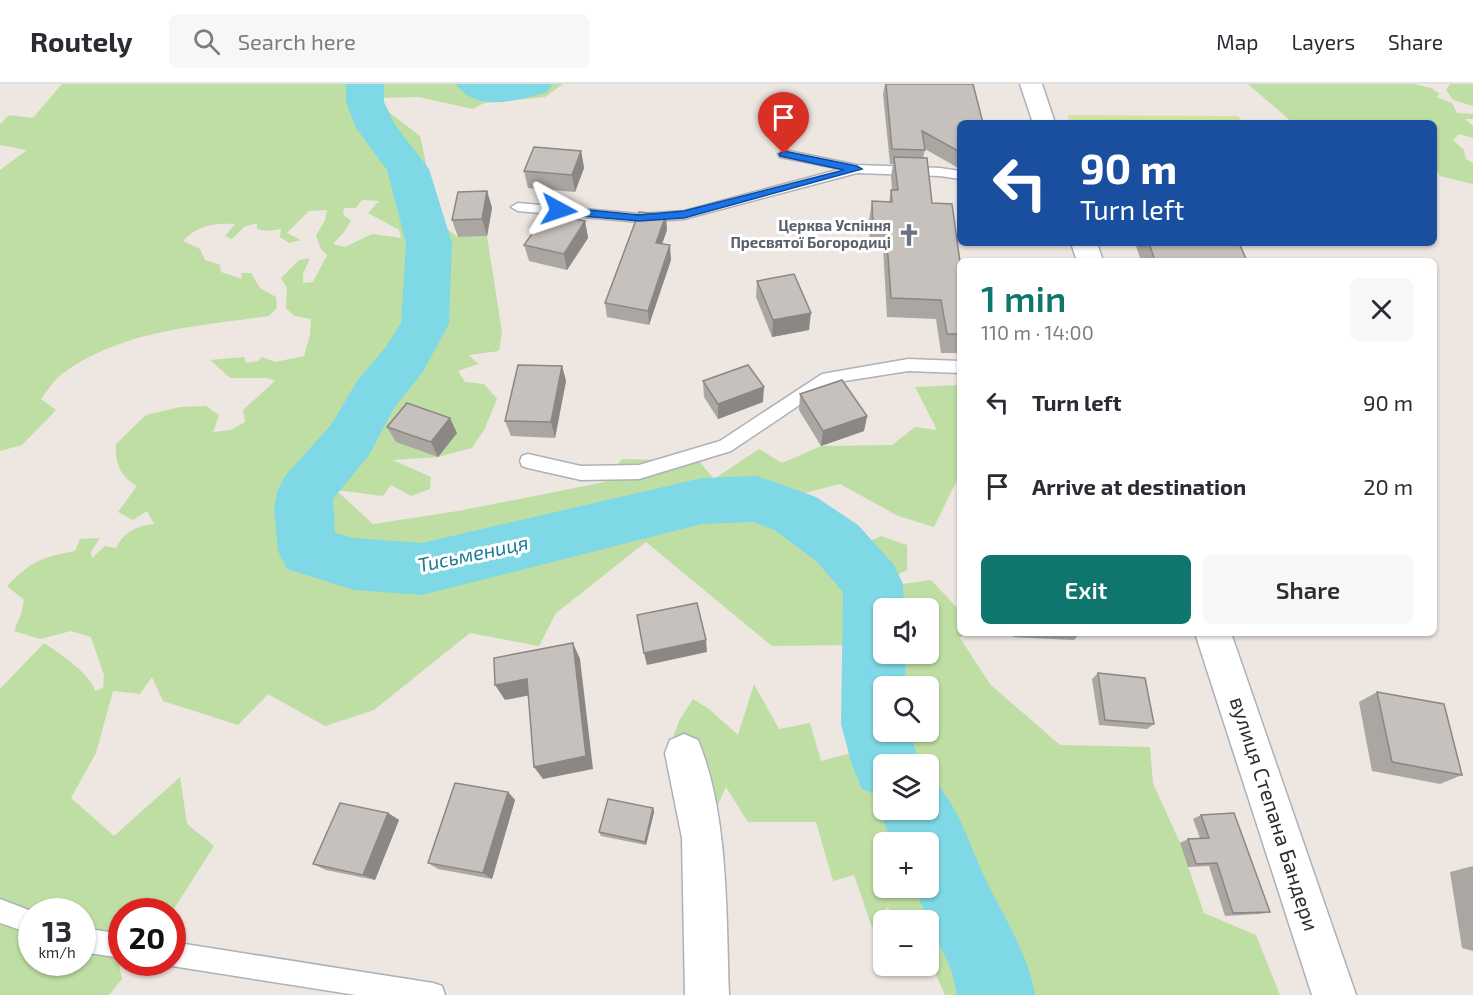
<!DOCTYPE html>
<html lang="en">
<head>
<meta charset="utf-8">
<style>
  body { margin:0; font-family:"Exo 2",sans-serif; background:#f7f7f7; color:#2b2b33; height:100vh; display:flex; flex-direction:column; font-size:22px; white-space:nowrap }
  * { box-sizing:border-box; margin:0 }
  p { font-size:20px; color:#7c7c81 }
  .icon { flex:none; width:33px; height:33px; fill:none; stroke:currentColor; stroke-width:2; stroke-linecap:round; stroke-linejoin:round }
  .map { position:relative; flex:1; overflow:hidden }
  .sheet { position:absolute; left:957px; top:174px; width:480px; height:378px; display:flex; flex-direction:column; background:#fff; border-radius:9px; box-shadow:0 2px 4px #0004 }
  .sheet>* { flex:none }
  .top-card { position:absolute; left:957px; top:36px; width:480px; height:126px; border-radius:9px; box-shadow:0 2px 4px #0004; background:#1a4fa0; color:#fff; overflow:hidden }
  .controls { position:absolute; left:873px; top:514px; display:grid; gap:12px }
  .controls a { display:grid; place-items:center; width:66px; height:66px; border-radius:9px; background:#fff; box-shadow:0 2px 4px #0004; font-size:30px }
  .speed { position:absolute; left:18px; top:814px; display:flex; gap:12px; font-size:30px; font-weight:700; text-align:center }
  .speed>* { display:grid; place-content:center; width:78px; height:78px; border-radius:50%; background:#fff; box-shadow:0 2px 4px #0004; line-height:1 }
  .speed small { font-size:15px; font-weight:400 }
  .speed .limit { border:9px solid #d22; background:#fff; color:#111 }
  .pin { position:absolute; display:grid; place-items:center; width:51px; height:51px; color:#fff; margin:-62px -26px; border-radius:50% 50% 50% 0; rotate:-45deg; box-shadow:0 0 6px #0007 }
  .pin .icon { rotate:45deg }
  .me { position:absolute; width:66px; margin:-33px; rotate:95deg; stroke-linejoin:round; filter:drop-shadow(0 0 4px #0008) }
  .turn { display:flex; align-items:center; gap:21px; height:126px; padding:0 24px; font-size:27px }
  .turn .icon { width:78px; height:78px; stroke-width:2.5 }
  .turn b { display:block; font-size:42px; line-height:51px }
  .round { display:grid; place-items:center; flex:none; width:63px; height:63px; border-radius:9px; background:#f7f7f7 }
  .summary { display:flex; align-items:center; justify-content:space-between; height:102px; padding:0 24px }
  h1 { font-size:36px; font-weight:600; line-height:45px; color:#0f766e }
  .primary-button { display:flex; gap:12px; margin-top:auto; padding:12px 24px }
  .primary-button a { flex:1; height:69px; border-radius:9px; background:#0f766e; color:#fff; font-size:24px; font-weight:600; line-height:69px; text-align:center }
  .primary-button a+a { background:#f7f7f7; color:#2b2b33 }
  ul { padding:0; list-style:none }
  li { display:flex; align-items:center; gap:18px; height:84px; padding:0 24px }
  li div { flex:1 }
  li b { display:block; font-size:22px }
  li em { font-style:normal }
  header { display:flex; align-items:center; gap:36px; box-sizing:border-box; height:84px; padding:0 30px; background:#fff; border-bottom:2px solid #e1e1e2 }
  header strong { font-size:28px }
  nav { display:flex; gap:33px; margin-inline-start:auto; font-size:21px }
  .search { width:420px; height:54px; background:#f7f7f7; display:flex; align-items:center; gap:15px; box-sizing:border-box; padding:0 21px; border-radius:9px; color:#7c7c81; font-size:22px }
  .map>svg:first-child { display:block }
</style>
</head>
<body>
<header>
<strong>Routely</strong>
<div class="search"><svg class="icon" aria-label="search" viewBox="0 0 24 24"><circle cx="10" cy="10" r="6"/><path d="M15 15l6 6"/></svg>Search here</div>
<nav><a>Map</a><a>Layers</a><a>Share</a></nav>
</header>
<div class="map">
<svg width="1473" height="911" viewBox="0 0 1473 911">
  <rect width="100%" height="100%" fill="#ede6e1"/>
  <g fill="#bfdea3" fill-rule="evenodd">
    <path d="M62,0H563L545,13L484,19L473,25L418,13L378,14L390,29L420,52L439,139L458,153L487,152L502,248L499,267L469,271L478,280L458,287L465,298L484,300L497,315L484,346L472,364L438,373L393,376L431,393L430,405L411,412L391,401L383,412L336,406L373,440L458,427L605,398L622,375L699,377L714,395L759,365L782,379L821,362L892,361L915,343L937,346L915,303L960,301V390L934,443L898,432L840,400L789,413L836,473L881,452L907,461V486L867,505L931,496L960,527V549H966L960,554L990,600L1060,661L1150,663L1153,699L1180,759L1204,829L1256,851L1280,911H945L929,875L928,837H900L887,823L872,843L854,791L833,797L816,738H748L726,703L713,732L669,664L679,637L693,615L709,625L738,651L754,600L779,645L810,639L821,677L855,668L849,561L772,562L646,458L556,529L539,562L470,549L374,626L325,642L268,610L238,641L163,617L152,593L140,610L113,607L96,669L71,714L114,752L180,693L187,740L214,762L172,828H122L121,853H113L122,895L109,911H0V605L44,559C59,569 91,590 95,607L103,604L104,591L91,553L71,547L40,555L14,547L21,530L24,516L7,502C33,476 40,474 75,467L80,455L100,454L91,468L92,474L105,462L116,464C124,448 136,442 154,440L147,427L133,436L118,428L137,402C120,392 115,379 116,360L146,331L180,323L206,322L219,331L213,348L231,346L245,338L243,326L275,297L267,294H230L210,276L244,273L246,279L258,277L262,273L275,278L304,272L310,251L311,235L294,232L286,224L287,204L281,194L299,176L310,174L303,190V199L313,198L327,171L321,165L316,152L325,136L327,126L309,127L287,149L301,156L289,159L280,153L281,145L266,147L257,145V139L244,143L232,155L225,152L235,140C215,139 197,141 183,157L200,165L205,176L220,181L221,188L242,195L241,189H251L260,204L276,213L277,224L269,232C199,242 121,246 62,290C54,296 47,307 41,315L56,326L22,361L0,367V86L27,66L0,61V40L9,31L33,34ZM362,116L379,117L368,129L399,146L401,154L372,150L345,163L333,160L344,148L351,137L343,130L344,124H356ZM884,525H928V570H884ZM884,603H928V648H884ZM884,681H928V726H884ZM884,759H928V804H884ZM32,828H82V879H32Z"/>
    <polygon points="1248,0 1414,0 1431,4 1440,10 1436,13 1452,19 1457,29 1473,30 1473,35 1465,35 1473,42 1473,54 1459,50 1453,56 1464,66 1466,75 1473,79 1473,100 1440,92 1434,81 1434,39 1293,39"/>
    <polygon points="1450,0 1473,0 1473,22 1453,16 1446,6"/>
  </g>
  <polygon fill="#d1e5a0" points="1067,31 1238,32 1242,39 1070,39"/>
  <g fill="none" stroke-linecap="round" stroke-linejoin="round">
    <g fill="#7ed8e5" fill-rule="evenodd">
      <path d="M346,0H384V18L395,41L429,85L452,159L449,240L422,289L394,324L369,371L333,415L335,449L354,454L422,459L702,394L757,392L816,413L858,441L894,481L903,500L904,525H884V570H905L906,603H884V648H910L920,681H884V726H928V697C933,699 937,700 940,704C962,731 971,765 986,796C1004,834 1028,869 1035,911H957L952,888L914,804H928V759H893L878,726L883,714L862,705L852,681L841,640L843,508L816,477L776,447L754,438L702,440L422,511L354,506L287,485L278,467L274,425L277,408L285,392L331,341L357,297L386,263L401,239L406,159L387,86L356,44L346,18Z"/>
      <path d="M456,0H553L547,8C518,16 477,30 456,0Z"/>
    </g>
    <g stroke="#adb1b8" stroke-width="3">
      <g id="service">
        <polygon points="784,66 857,81 940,84 960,87 960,95 940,92 857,89 684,135 639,138 518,127 511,123 518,119 639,130 684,127 841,85 780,73 778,70"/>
        <polygon points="908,275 960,277 960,289 908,287 832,299 731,367 639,395 581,396 528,384 522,382 520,377 522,372 528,370 581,382 639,381 720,357 822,290"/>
        <polygon points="0,815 34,828 32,828 32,850 0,839"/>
        <polygon points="82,844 122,850 122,874 82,868"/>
        <polygon points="172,858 433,899 442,902 445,911 356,911 172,882 165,879 172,879"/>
      </g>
    </g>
    <g stroke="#adb1b8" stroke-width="3">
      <path id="minor" d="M684,650L698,656C729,731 726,830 729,911H685L682,754L665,669L670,656Z"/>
    </g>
    <g stroke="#adb1b8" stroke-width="3">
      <g id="secondary">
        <polygon points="1020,0 1042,0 1055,39 1033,39"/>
        <polygon points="1071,159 1097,159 1103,177 1077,177"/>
        <polygon points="1195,549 1231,549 1356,911 1312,911"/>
      </g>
    </g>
    <use href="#service" fill="#fff" fill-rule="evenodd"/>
    <use href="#minor" fill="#fff" fill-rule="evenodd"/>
    <use href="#secondary" fill="#fff" fill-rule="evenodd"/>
  </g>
  <g fill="#aaa6a2">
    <polygon points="885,0 973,0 960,39 960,85 925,65 923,74 932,119 960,178 960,269 941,269 936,235 887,233 883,163 870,162 869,137 872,117 889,118 891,106 892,106 891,92 893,80 890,80 883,10"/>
    <polygon points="581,67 584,84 575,108 528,104 524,87"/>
    <polygon points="487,107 492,124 487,152 458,153 452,136"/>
    <polygon points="585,137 588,154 567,186 529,177 524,161"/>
    <polygon points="667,146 662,160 671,176 649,241 607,233 605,219"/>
    <polygon points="1135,159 1239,159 1247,177 1141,177"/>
    <polygon points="757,197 809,246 772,253 756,213"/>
    <polygon points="562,282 566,297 555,354 511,352 505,337"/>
    <polygon points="703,297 763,318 718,335 704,313"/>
    <polygon points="800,310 867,332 864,347 821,362 799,326"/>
    <polygon points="387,343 457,349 438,373 396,358"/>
    <polygon points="1013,549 1080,549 1074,556 1013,553"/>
    <polygon points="1098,589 1154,640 1147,645 1099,641 1092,595"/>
    <polygon points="1377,608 1462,691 1440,700 1372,687 1359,618"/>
    <polygon points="508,708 515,716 492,795 438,785 428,779"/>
    <polygon points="653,724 654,728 646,761 601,752 599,748"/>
    <polygon points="388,729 399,736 375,796 326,786 313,780"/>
    <polygon points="1201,731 1270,828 1260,830 1225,832 1209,782 1188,783 1180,759 1188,755 1200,754 1193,735"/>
    <polygon points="1473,782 1473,867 1462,864 1450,788"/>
  </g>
  <g fill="#8b8784">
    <polygon points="581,67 584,84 575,108 572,91"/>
    <polygon points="487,107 492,124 487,152 482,135"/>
    <polygon points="666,131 667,146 657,174 656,159"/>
    <polygon points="585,137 588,154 567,186 564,170"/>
    <polygon points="670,161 671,176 649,241 648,227"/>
    <polygon points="811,229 809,246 772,253 773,236"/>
    <polygon points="562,282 566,297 555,354 551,338"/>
    <polygon points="764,303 763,318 718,335 718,320"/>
    <polygon points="867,332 864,347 821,362 823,347"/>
    <polygon points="450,334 457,349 438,373 431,358"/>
    <polygon points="706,556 707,568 647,581 644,569"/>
    <polygon points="573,559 580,575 593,685 543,695 534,683"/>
    <polygon points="527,595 536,610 505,616 495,601"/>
    <polygon points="508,708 515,716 492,795 483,789"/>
    <polygon points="653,724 654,728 646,761 645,758"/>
    <polygon points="388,729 399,736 375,796 363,791"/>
  </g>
  <g fill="#c6c1bc" stroke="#8b8784" stroke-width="1.5">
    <polygon points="886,0 973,0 983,39 960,39 960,68 922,47 925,66 892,65"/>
    <polygon points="534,63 581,67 572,91 524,87"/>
    <polygon points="894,73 927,74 932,119 952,120 960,178 960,250 947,250 941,216 891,214 886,144 873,143 872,117 892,118 891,106 898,106"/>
    <polygon points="487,107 482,135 452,136 458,108"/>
    <polygon points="639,128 666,131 656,159 670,161 648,227 605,219"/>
    <polygon points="547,129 585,137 564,170 524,161"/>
    <polygon points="1149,159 1239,159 1247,177 1155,177"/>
    <polygon points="794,190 811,229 773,236 757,197"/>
    <polygon points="518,281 562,282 551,338 505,337"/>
    <polygon points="748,281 764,303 718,320 703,297"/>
    <polygon points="842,296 867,332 823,347 800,310"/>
    <polygon points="407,319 450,334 431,358 387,343"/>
    <polygon points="697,519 706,556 644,569 637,531"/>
    <polygon points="573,559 586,672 534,683 527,595 495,601 494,574"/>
    <polygon points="1098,589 1145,594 1154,640 1105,636"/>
    <polygon points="1377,608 1444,620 1462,691 1392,678"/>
    <polygon points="455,699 508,708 483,789 428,779"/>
    <polygon points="608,715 653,724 645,758 599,748"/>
    <polygon points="340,719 388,729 363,791 313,780"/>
    <polygon points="1234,729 1270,828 1233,829 1217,779 1196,780 1188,755 1209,754 1201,731"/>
  </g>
  <polygon fill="#1a73e8" stroke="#114b97" stroke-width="1.5" points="784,67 857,82 862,85 684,134 639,137 559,130 554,126 559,123 639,131 684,127 844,86 780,72 779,70"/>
  <defs>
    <g id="church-bare" transform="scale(1.8)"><path d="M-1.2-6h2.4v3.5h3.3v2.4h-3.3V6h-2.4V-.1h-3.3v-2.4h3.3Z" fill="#6b7280" stroke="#fff" stroke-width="2.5" paint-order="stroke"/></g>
  </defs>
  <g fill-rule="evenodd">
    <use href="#church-bare" x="909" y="151"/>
  </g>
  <g text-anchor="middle" stroke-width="6" stroke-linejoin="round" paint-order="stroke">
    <g font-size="15" font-weight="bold" fill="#5b616d" stroke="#fff" text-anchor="end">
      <text x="891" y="147">Церква Успіння<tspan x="891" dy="17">Пресвятої Богородиці</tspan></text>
    </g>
    <g font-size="20" font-style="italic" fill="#1a7b94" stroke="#fff">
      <text transform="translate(473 470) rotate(-12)" y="7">Тисьмениця</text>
    </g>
    <g font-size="21" fill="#2d2d2d" stroke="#fff">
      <text transform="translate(1274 730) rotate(72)" y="7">вулиця Степана Бандери</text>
    </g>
  </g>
</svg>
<div class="controls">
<a><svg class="icon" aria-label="sound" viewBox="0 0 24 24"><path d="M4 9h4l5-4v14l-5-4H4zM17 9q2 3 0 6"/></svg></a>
<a><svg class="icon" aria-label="search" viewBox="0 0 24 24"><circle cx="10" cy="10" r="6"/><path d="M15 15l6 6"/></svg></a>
<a><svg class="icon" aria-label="layers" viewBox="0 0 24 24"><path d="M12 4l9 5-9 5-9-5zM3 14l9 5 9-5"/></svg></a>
<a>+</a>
<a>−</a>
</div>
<div class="speed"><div>13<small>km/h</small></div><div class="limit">20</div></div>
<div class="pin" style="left:784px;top:70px;background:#d93025"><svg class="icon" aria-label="arrive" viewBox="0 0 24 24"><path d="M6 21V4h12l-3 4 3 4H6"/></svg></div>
<svg class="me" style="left:559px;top:126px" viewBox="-20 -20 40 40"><path d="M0-17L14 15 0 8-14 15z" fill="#1a73e8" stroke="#fff" stroke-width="4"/></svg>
<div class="top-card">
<div class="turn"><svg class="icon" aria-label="left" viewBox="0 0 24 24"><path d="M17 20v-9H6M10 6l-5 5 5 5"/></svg><div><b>90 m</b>Turn left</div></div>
</div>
<section class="sheet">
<div class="summary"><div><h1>1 min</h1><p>110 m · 14:00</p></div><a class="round"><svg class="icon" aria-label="close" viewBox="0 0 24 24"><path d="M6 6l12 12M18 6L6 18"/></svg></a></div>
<ul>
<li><svg class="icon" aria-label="left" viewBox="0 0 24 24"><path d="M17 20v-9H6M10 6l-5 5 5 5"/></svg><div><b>Turn left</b></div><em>90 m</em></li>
<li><svg class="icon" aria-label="arrive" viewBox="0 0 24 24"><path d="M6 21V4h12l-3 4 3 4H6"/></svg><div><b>Arrive at destination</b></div><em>20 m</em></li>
</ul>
<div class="primary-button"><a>Exit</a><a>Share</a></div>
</section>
</div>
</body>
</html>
